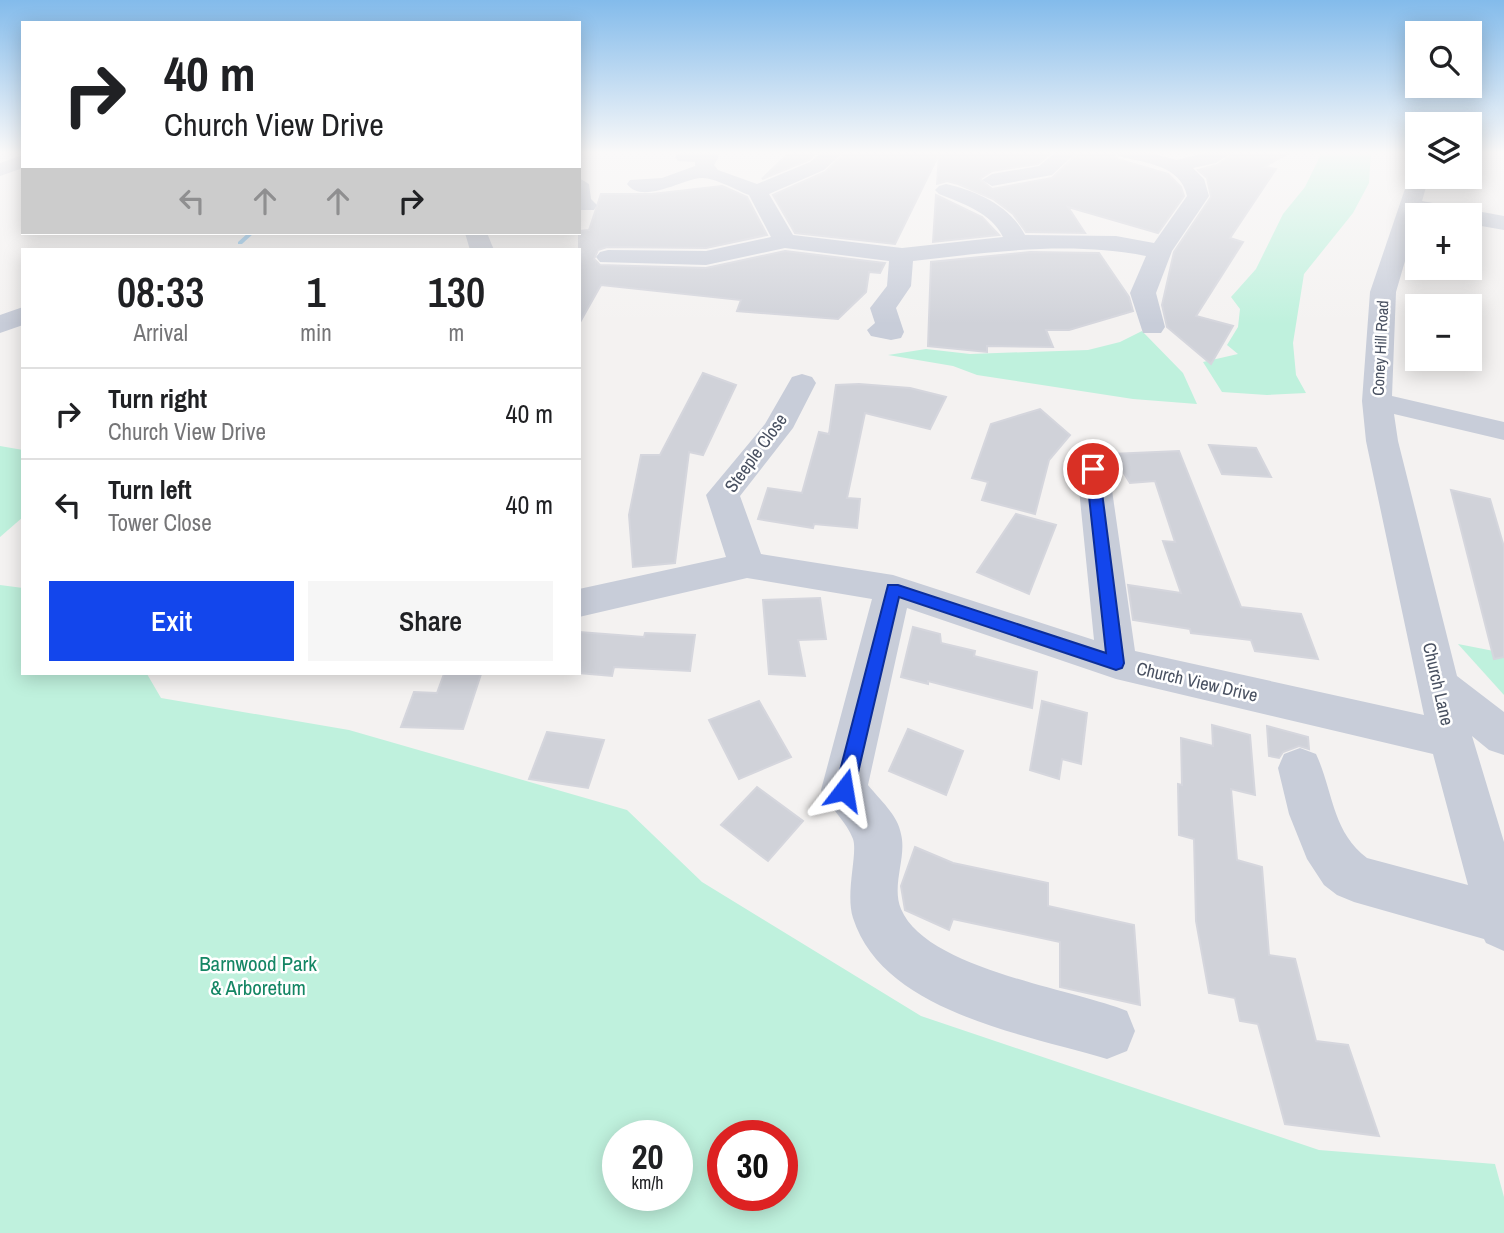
<!DOCTYPE html>
<html lang="en">
<head>
<meta charset="utf-8">
<style>
  body { margin:0; font-family:"Archivo Narrow",sans-serif; background:#f6f6f6; color:#202124; height:100vh; display:flex; flex-direction:column; font-size:26px; white-space:nowrap }
  * { box-sizing:border-box; margin:0 }
  p { font-size:23px; color:#757577 }
  .icon { flex:none; width:38px; height:38px; fill:none; stroke:currentColor; stroke-width:2; stroke-linecap:round; stroke-linejoin:round }
  .map { position:relative; flex:1; overflow:hidden }
  .panel { position:absolute; left:21px; top:248px; width:560px; height:427px; display:flex; flex-direction:column; background:#fff; border-radius:0px; box-shadow:0 4px 18px #0003 }
  .panel>* { flex:none }
  .hud { position:absolute; left:21px; top:21px; width:560px; height:214px; border-radius:0px; box-shadow:0 4px 18px #0003; background:#fff; color:#202124; overflow:hidden }
  .tools { position:absolute; left:1405px; top:21px; display:grid; gap:14px }
  .tools a { display:grid; place-items:center; width:77px; height:77px; border-radius:0px; background:#fff; box-shadow:0 4px 18px #0003; font-size:35px }
  .speed { position:absolute; left:602px; top:1120px; display:flex; gap:14px; font-size:35px; font-weight:700; text-align:center }
  .speed>* { display:grid; place-content:center; width:91px; height:91px; border-radius:50%; background:#fff; box-shadow:0 4px 18px #0003; line-height:1 }
  .speed small { font-size:18px; font-weight:400 }
  .speed .limit { border:10px solid #d22; background:#fff; color:#111 }
  .pin { position:absolute; display:grid; place-items:center; width:60px; height:60px; color:#fff; margin:-30px; border:4px solid #fff; border-radius:50%; box-shadow:0 2px 7px #0007 }
  .me { position:absolute; width:77px; margin:-38px; rotate:14deg; stroke-linejoin:round; filter:drop-shadow(0 0 5px #0008) }
  .turn { display:flex; align-items:center; gap:24px; height:147px; padding:0 28px; font-size:32px }
  .turn .icon { width:91px; height:91px; stroke-width:2.5 }
  .turn b { display:block; font-size:49px; line-height:60px }
  .lanes { display:flex; align-items:center; height:66px; padding:0 28px; background:#0003; justify-content:center; gap:35px; direction:ltr }
  .lanes .off { opacity:.35 }
  .eta { display:flex; justify-content:space-evenly; align-items:center; height:119px; text-align:center }
  .eta b { font-size:42px; font-weight:600; line-height:49px }
  .primary-button { display:flex; gap:14px; margin-top:auto; padding:14px 28px }
  .primary-button a { flex:1; height:80px; border-radius:0px; background:#1346ec; color:#fff; font-size:28px; font-weight:600; line-height:80px; text-align:center }
  .primary-button a+a { background:#f6f6f6; color:#202124 }
  ul { padding:0; list-style:none }
  li { display:flex; align-items:center; gap:21px; height:91px; padding:0 28px; border-top:2px solid #e0e0e0 }
  li div { flex:1 }
  li b { display:block; font-size:26px }
  li em { font-style:normal }
  .map>svg:first-child { display:block }
</style>
</head>
<body>
<div class="map">
<svg width="1504" height="1233" viewBox="0 0 1504 1233">
  <rect width="100%" height="100%" fill="#f4f2f1"/>
  <g fill="#bff1dd" fill-rule="evenodd">
    <polygon points="1322,152 1371,152 1369,183 1353,213 1304,274 1293,343 1296,375 1306,393 1267,395 1222,392 1203,362 1238,354 1227,345 1238,327 1240,309 1231,297 1256,269 1283,214 1305,187"/>
    <polygon points="1142,331 1183,373 1197,404 1133,399 977,375 953,366 888,355 926,349 970,354 1088,350 1120,342"/>
    <polygon points="0,446 23,450 23,517 0,537"/>
    <path d="M0,585L23,588V674H147L161,698L349,730L627,810L702,882L921,1016L1319,1150L1495,1164L1504,1197V1233H0ZM618,1136H677V1195H618ZM723,1136H782V1195H723Z"/>
    <polygon points="1458,644 1504,653 1504,695"/>
  </g>
  <g fill="none" stroke-linecap="round" stroke-linejoin="round">
    <polygon fill="#8bc6f0" fill-rule="evenodd" points="248,233 254,233 242,244 238,244 238,242"/>
  </g>
  <g fill="#d0d2d9" stroke="#d5d6dd" stroke-width="2">
    <polygon points="790,152 818,152 809,160 762,179"/>
    <polygon points="846,152 1052,152 1038,164 992,171 980,179 992,189 1052,178 1079,152 1112,152 1117,159 1168,174 1181,187 1184,196 1158,233 1068,207 1085,233 1026,232 1013,214 993,199 958,184 947,181 937,184 939,154 895,244 795,233 773,195 825,172"/>
    <polygon points="1235,152 1290,152 1264,167 1276,169 1230,238 1243,242 1196,316 1233,326 1211,364 1167,327 1162,305 1174,252 1211,197 1207,178 1198,170 1217,165"/>
    <polygon points="722,186 747,197 767,235 706,248 607,247 598,250 594,259 600,265 706,268 785,251 885,263 880,273 869,272 866,292 838,319 737,311 741,300 601,285 579,324 579,231 589,230 601,194 652,194"/>
    <polygon points="936,195 982,217 999,235 933,242"/>
    <polygon points="1030,252 1099,253 1129,297 1133,311 1069,330 1046,330 1053,347 987,346 987,352 928,346 931,262"/>
    <polygon points="703,373 736,385 703,455 689,452 675,563 633,567 629,515 641,455 660,455"/>
    <polygon points="859,384 910,388 946,397 930,429 865,413 847,498 860,499 857,528 814,524 813,528 758,519 768,488 802,493 819,432 829,434 836,385"/>
    <polygon points="1040,409 1070,435 1049,460 1035,514 982,500 988,482 972,478 991,424"/>
    <polygon points="1209,445 1256,448 1271,477 1222,474"/>
    <polygon points="1179,451 1241,607 1301,614 1318,659 1255,651 1251,640 1191,633 1190,629 1133,620 1128,585 1181,593 1163,541 1175,542 1155,481 1130,483 1112,454"/>
    <polygon points="1451,490 1490,499 1504,547 1504,657 1494,659"/>
    <polygon points="1016,514 1056,525 1029,594 977,572"/>
    <polygon points="820,598 826,639 798,640 805,676 769,674 763,600"/>
    <polygon points="913,627 940,634 941,643 975,651 974,656 1037,672 1032,708 928,681 928,684 901,677"/>
    <polygon points="579,632 644,637 645,633 695,635 690,671 614,667 612,676 579,673"/>
    <polygon points="444,674 481,674 463,729 401,727 414,692 437,693"/>
    <polygon points="759,701 791,757 739,779 709,720"/>
    <polygon points="1042,701 1087,713 1081,764 1062,759 1059,779 1030,770"/>
    <polygon points="1212,725 1250,735 1255,795 1231,789 1237,860 1262,867 1269,955 1295,959 1316,1041 1348,1045 1379,1136 1285,1124 1258,1024 1240,1021 1235,998 1209,993 1196,921 1194,839 1179,835 1178,784 1182,785 1181,738 1213,746"/>
    <polygon points="1267,726 1308,737 1309,749 1299,746 1283,752 1279,758 1269,756"/>
    <polygon points="908,729 963,751 946,795 889,771"/>
    <polygon points="547,732 604,740 588,788 529,779"/>
    <polygon points="757,787 803,821 768,861 721,825"/>
    <polygon points="915,847 953,863 1048,883 1048,906 1134,925 1140,1005 1060,987 1060,942 953,919 949,930 905,910 901,886"/>
  </g>
  <g fill="none" stroke-linecap="round" stroke-linejoin="round">
    <g fill="#c8cdd9" fill-rule="evenodd">
      <path d="M715,152L719,156L714,165L718,170L757,184L810,162L822,152H844L824,170L769,194L793,235L902,248L1003,237C992,213 962,203 939,194L935,190L939,186L946,184C977,191 1010,206 1025,235L1116,236L1154,243L1187,196C1181,165 1145,163 1118,156L1115,152H1146L1177,160L1208,152H1233L1216,163L1193,168L1204,179L1209,196L1172,251L1156,293L1165,327L1161,333H1143L1130,293L1146,256C1069,241 991,252 913,261L911,286L896,308L904,332L901,338L891,340L871,336L867,330L875,323L870,308L887,286L889,261L785,248L706,265L600,262L596,257L600,252L608,250L706,251L771,237L749,195C736,190 714,177 701,178C683,179 642,205 627,184L630,180L662,178L695,166V162L678,161L675,157L678,153Z"/>
      <polygon points="1056,152 1077,152 1052,175 992,186 982,180 992,174 1039,166"/>
      <polygon points="23,155 23,168 0,176 0,163"/>
      <path d="M1418,171V177H1429L1422,201L1504,216V230L1470,224V215L1419,213L1396,292L1392,396L1504,422V440L1394,414L1398,441L1457,676L1504,712V755L1489,750L1472,736L1504,842V951L1486,943L1484,939L1354,902L1337,895L1324,885L1307,859L1289,814L1278,768L1284,754L1300,748L1316,754C1333,790 1332,832 1367,858L1468,885L1433,754L1116,679L907,608L868,785C879,799 898,815 901,834C907,857 891,885 901,909C926,969 1070,988 1127,1011L1135,1031L1127,1051L1107,1059C1024,1034 883,1012 853,918C845,893 858,853 853,839C847,822 829,807 821,790L872,599L747,578L579,617V589L726,557L706,495L765,424L792,377L802,374L812,377L816,383L793,428L740,496L761,554L893,575L1094,640L1077,469L1082,462L1093,459L1104,462L1109,469L1135,651L1424,715L1366,441L1362,401L1370,292L1409,177Z"/>
      <polygon points="579,178 589,184 591,199 597,205 594,210 579,210"/>
      <polygon points="465,233 487,233 494,250 470,250"/>
      <polygon points="23,307 23,325 0,333 0,315"/>
    </g>
  </g>
  <linearGradient id="sky" x2="0" y2="1"><stop stop-color="#83bbeb"/><stop offset="0.47" stop-color="#faf9f9"/><stop offset="1" stop-color="#faf9f9" stop-opacity="0"/></linearGradient>
  <rect width="1504" height="324" fill="url(#sky)"/>
  <polygon fill="#1346ec" stroke="#0c2e99" stroke-width="2" points="1093,465 1099,469 1124,663 1122,668 1116,670 899,597 854,790 851,796 844,799 838,796 835,790 888,585 898,585 1106,653 1086,469"/>
  <g text-anchor="middle" stroke-width="5" stroke-linejoin="round" paint-order="stroke">
    <g font-size="16" fill="#485060" stroke="#fff">
      <text transform="translate(1380 348) rotate(-87)" y="6">Coney Hill Road</text>
    </g>
    <g font-size="18" fill="#485060" stroke="#fff">
      <text transform="translate(756 453) rotate(-54)" y="6">Steeple Close</text>
      <text transform="translate(1197 682) rotate(13)" y="6">Church View Drive</text>
      <text transform="translate(1438 684) rotate(77)" y="6">Church Lane</text>
    </g>
    <g font-size="21" fill="#148664" stroke="#fff">
      <text x="258" y="971">Barnwood Park<tspan x="258" dy="24">&amp; Arboretum</tspan></text>
    </g>
  </g>
</svg>
<div class="tools">
<a><svg class="icon" aria-label="search" viewBox="0 0 24 24"><circle cx="10" cy="10" r="6"/><path d="M15 15l6 6"/></svg></a>
<a><svg class="icon" aria-label="layers" viewBox="0 0 24 24"><path d="M12 4l9 5-9 5-9-5zM3 14l9 5 9-5"/></svg></a>
<a>+</a>
<a>−</a>
</div>
<div class="speed"><div>20<small>km/h</small></div><div class="limit">30</div></div>
<div class="pin" style="left:1093px;top:469px;background:#d93025"><svg class="icon" aria-label="arrive" viewBox="0 0 24 24"><path d="M6 21V4h12l-3 4 3 4H6"/></svg></div>
<svg class="me" style="left:844px;top:790px" viewBox="-20 -20 40 40"><path d="M0-17L14 15 0 8-14 15z" fill="#1346ec" stroke="#fff" stroke-width="4"/></svg>
<div class="hud">
<div class="turn"><svg class="icon" aria-label="right" viewBox="0 0 24 24"><path d="M7 20v-9h11M14 6l5 5-5 5"/></svg><div><b>40 m</b>Church View Drive</div></div>
<div class="lanes"><svg class="icon off" aria-label="left" viewBox="0 0 24 24"><path d="M17 20v-9H6M10 6l-5 5 5 5"/></svg><svg class="icon off" aria-label="ahead" viewBox="0 0 24 24"><path d="M12 20V5M6 11l6-6 6 6"/></svg><svg class="icon off" aria-label="ahead" viewBox="0 0 24 24"><path d="M12 20V5M6 11l6-6 6 6"/></svg><svg class="icon" aria-label="right" viewBox="0 0 24 24"><path d="M7 20v-9h11M14 6l5 5-5 5"/></svg></div>
</div>
<section class="panel">
<div class="eta">
<div><b>08:33</b><p>Arrival</p></div>
<div><b>1</b><p>min</p></div>
<div><b>130</b><p>m</p></div>
</div>
<ul>
<li><svg class="icon" aria-label="right" viewBox="0 0 24 24"><path d="M7 20v-9h11M14 6l5 5-5 5"/></svg><div><b>Turn right</b><p>Church View Drive</p></div><em>40 m</em></li>
<li><svg class="icon" aria-label="left" viewBox="0 0 24 24"><path d="M17 20v-9H6M10 6l-5 5 5 5"/></svg><div><b>Turn left</b><p>Tower Close</p></div><em>40 m</em></li>
</ul>
<div class="primary-button"><a>Exit</a><a>Share</a></div>
</section>
</div>
</body>
</html>
